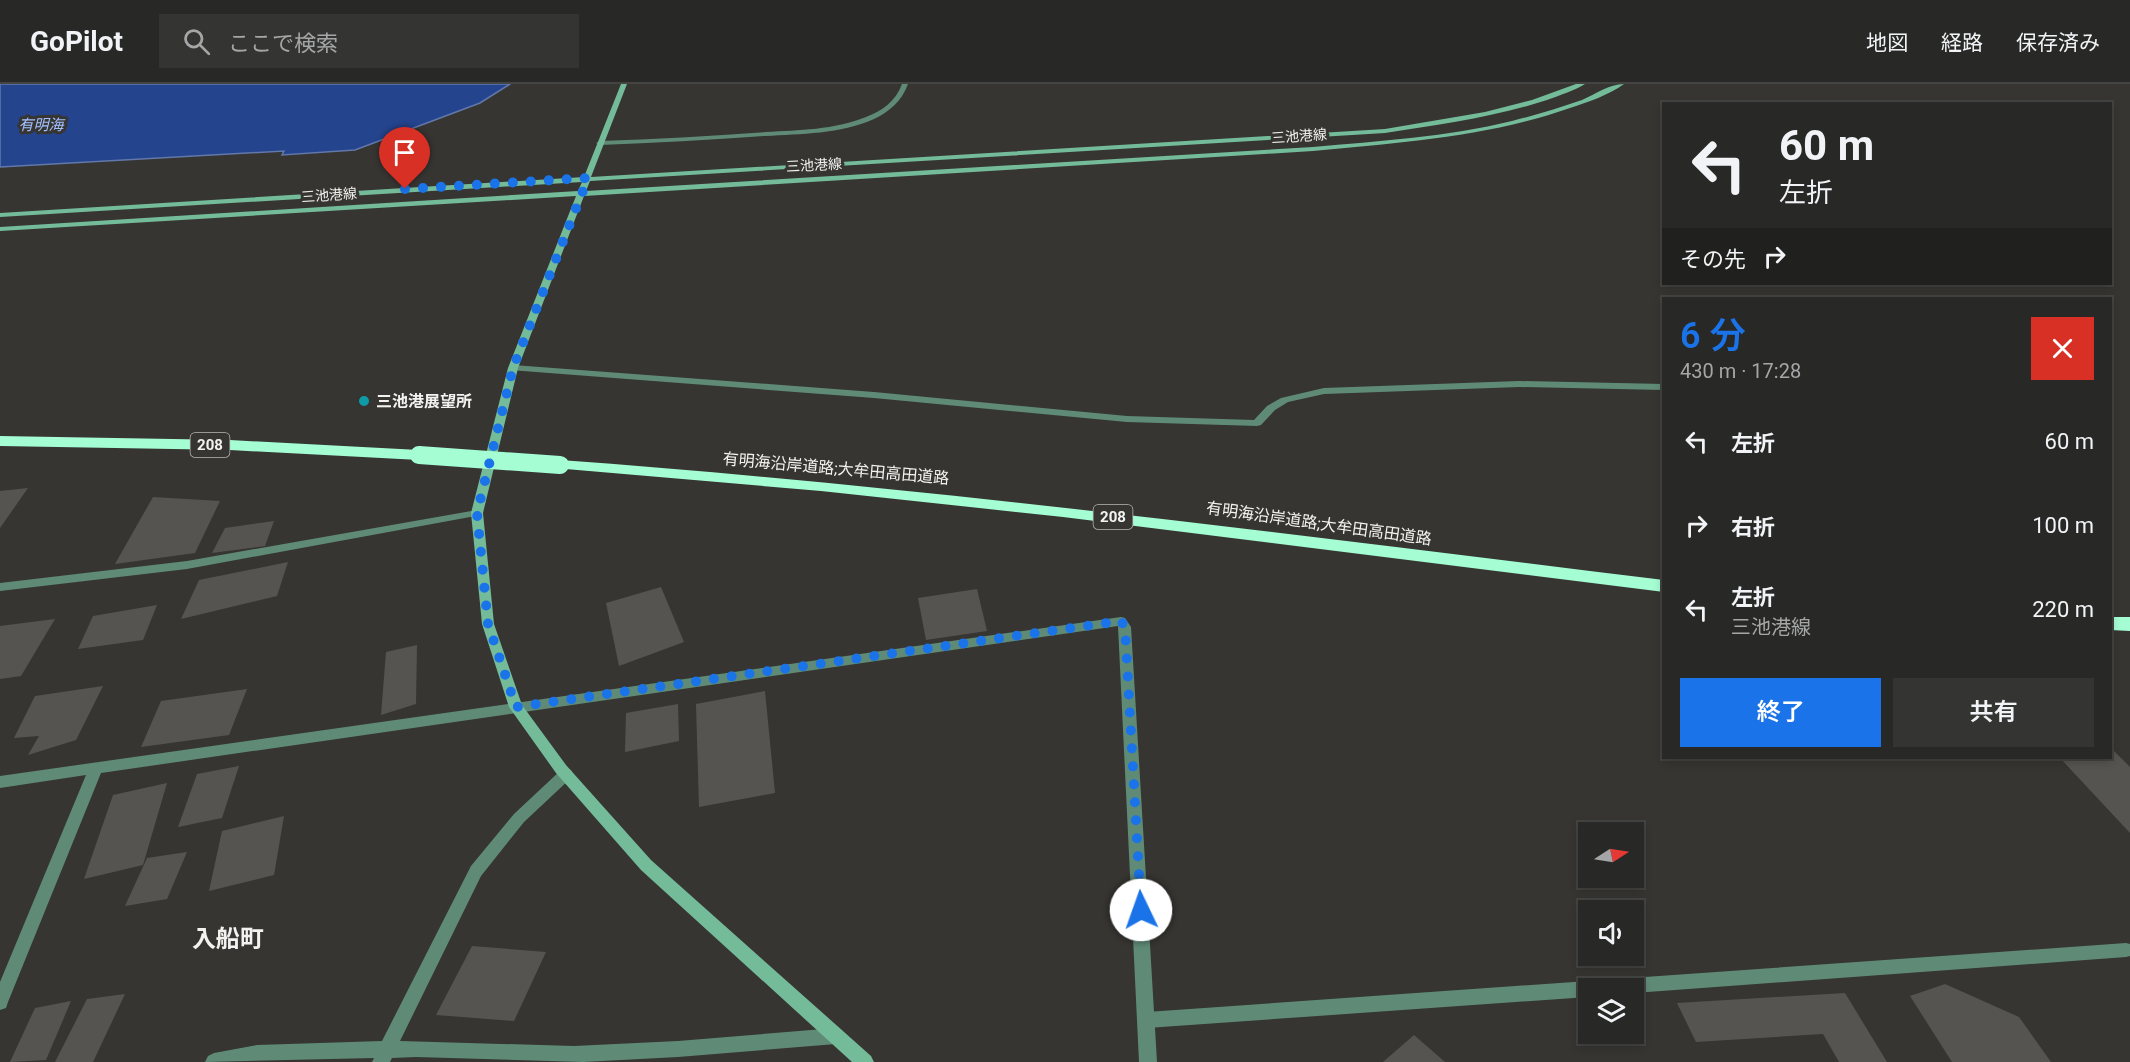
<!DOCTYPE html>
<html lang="ja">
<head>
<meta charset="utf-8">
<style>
  body { margin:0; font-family:Roboto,"Noto Sans JP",sans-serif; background:#343432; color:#f1f3f6; height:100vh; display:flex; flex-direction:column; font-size:22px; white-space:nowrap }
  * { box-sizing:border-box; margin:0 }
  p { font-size:20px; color:#a5a6a7 }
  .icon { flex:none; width:33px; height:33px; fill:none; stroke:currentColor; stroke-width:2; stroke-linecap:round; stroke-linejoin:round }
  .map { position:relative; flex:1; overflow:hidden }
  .details { position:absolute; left:1662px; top:213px; width:450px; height:462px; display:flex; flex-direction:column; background:#282826; border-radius:0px; box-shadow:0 3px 9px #0003,0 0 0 2px #444443 }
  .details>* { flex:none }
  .top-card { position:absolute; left:1662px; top:18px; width:450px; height:183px; border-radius:0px; box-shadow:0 3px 9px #0003,0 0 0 2px #444443; background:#282826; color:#f1f3f6; overflow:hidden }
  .needle { width:39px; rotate:78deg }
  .tools { position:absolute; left:1578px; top:738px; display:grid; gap:12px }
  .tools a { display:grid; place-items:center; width:66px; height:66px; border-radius:0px; background:#282826; box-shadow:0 3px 9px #0003,0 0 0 2px #444443; font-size:30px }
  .pin { position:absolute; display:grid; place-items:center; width:51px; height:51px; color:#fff; margin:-62px -26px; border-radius:50% 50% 50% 0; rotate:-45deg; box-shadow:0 0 6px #0007 }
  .pin .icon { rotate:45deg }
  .me { position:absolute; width:66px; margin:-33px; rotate:357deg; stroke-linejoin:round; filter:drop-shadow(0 0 4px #0008) }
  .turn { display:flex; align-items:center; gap:21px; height:126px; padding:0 18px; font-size:27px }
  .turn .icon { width:78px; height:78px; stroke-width:2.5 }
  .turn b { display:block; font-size:42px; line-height:51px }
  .then { display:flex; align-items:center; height:57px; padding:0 18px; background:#0003; gap:12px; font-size:22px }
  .round { display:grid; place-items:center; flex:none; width:63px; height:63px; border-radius:0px; background:#343432 }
  .head { display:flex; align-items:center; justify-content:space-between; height:102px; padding:0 18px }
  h1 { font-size:36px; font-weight:600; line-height:45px; color:#1a73e8 }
  .cta { display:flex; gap:12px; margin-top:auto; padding:12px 18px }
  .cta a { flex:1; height:69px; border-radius:0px; background:#1a73e8; color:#fff; font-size:24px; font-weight:600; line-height:69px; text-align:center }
  .cta a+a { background:#343432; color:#f1f3f6 }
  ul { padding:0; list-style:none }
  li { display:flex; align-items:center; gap:18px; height:84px; padding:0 18px }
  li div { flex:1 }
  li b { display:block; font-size:22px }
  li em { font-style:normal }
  header { display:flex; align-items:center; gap:36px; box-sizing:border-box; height:84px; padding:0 30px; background:#282826; border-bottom:2px solid #444443 }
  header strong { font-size:28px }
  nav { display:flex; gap:33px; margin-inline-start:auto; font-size:21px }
  .search { width:420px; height:54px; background:#343432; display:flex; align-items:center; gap:15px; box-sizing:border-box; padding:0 21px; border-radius:0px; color:#a5a6a7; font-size:22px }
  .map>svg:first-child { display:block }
</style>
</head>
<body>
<header>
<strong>GoPilot</strong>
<div class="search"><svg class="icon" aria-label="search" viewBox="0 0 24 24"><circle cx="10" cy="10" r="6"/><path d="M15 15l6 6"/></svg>ここで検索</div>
<nav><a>地図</a><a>経路</a><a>保存済み</a></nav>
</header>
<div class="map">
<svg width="2130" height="978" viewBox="0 0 2130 978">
  <rect width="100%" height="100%" fill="#363532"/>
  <polygon fill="#25448e" stroke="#6278ab" stroke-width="1.5" points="0,0 510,0 480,19 355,66 282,71 284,67 0,83"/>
  <g fill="#565451">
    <polygon points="28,404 0,444 0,407"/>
    <polygon points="153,413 220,417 195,469 115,480"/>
    <polygon points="274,437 265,462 212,469 225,444"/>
    <polygon points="288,478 277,512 181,535 199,496"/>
    <polygon points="661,503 684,558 619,582 606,519"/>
    <polygon points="977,505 987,547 926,556 918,514"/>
    <polygon points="157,521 143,556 78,565 93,532"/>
    <polygon points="55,535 21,592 0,595 0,542"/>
    <polygon points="417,561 416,620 381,631 386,568"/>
    <polygon points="103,602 76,656 28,671 39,652 14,654 35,612"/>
    <polygon points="247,605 229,651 141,663 161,617"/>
    <polygon points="765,607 775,709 699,723 696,620"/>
    <polygon points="678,620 679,657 625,668 626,629"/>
    <polygon points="2110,663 2130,683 2130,749 2060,674 2110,674"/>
    <polygon points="239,682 222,734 178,743 197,690"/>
    <polygon points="167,699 143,781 84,795 113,711"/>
    <polygon points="284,732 274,791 209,807 222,747"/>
    <polygon points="187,768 167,815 125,822 147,774"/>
    <polygon points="472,862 546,868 514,937 436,931"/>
    <polygon points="1945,900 2019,933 2051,978 1952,978 1910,912"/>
    <polygon points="1845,909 1887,978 1839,978 1823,950 1696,958 1677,919"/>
    <polygon points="125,910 93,978 55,978 87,915"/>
    <polygon points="71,917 46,976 10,978 35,924"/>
    <polygon points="1414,951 1445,978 1383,978"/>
  </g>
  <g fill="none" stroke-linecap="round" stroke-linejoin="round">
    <polygon fill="#5f8b76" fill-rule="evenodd" points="2126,859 2130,860 2130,872 2126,873 1634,909 1634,904 1588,904 1588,913 1147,944 1141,942 1138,936 1141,930 1147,928"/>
    <g fill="#5f8b76" fill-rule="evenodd">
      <path d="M902,0H908C902,17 889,28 874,35C840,50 801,50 765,52C710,56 655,59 600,61L596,59L600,57C655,55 711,52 766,48C799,46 834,46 866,33C882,27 896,17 902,0Z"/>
      <polygon points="513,281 874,308 1127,332 1254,336 1267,322 1281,314 1324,304 1519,297 1664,300 1664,306 1519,303 1324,310 1288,318 1275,326 1261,341 1257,342 1127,338 874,314 510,286 510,282"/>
      <polygon points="477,426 483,429 481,431 187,485 0,507 0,499 187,477"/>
      <polygon points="1121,533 1125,534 1131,543 1157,978 1139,978 1118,542 101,689 8,918 6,924 0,926 0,898 86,691 0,704 0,692"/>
      <polygon points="566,684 571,686 573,690 571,694 524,738 481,792 400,957 574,962 678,957 836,944 842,946 845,952 842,958 836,960 678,973 583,978 416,973 392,974 390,978 372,978 374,974 205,978 208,972 214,969 257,961 382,957 471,782 514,730 561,686"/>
    </g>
    <path fill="#74bb9a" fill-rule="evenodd" d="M621,0H627L591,93L1385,45L1485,28L1532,16L1576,0H1585C1574,7 1560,11 1547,16C1495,33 1439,41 1385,49L590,97L586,107L1313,63C1379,57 1447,53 1512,37C1536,31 1559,24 1582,16C1596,10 1609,0 1624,0C1609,11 1588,18 1570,24C1488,53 1399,59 1313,67L584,112L518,284L483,429L494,540L522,621L566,681L651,776L871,972L874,978H852L641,786L556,689L509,623L482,540L471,429L508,284L576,112L0,147V143L578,107L582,98L0,133V129L584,93Z"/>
    <g fill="#a5fdd4" fill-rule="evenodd">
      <polygon points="0,352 230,356 419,366 427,371 419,376 230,366 0,362"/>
      <path d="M560,376C929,403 1296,451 1664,496V508L1063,433L821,407L554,384L552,381Z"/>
      <polygon points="2110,533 2130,533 2130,547 2110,546"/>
    </g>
    <polyline stroke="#a5fdd4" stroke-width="18" points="419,371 560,381"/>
  </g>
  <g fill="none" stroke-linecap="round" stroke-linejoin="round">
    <polyline stroke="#1a73e8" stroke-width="10" stroke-dasharray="0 18" points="405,105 588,94 513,284 477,429 488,540 516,623 1121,537 1125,543 1141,826"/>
  </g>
  <circle fill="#0f9aa8" stroke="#363532" stroke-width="2" cx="364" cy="317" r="6"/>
  <g text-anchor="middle" stroke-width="6" stroke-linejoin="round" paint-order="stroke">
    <g font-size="14" fill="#f2f2f0" stroke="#363532">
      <text transform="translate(1299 52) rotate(-4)" y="5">三池港線</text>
      <text transform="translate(814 81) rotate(-3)" y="5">三池港線</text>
      <text transform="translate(329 111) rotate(-4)" y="5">三池港線</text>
    </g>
    <g font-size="15" font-style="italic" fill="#a2c0ff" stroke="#363532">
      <text x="41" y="46">有明海</text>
    </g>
    <g fill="#363532" stroke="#bab9b7" stroke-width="1.5">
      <rect x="190.5" y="349" width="39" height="24" rx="4.5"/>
      <rect x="1093.5" y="421" width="39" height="24" rx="4.5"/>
    </g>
    <g font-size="15" font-weight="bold" fill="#f2f2f0">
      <text x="210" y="366">208</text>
      <text x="1113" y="438">208</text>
    </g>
    <g font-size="16" font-weight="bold" fill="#f2f2f0" stroke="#363532" text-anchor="start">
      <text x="376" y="323">三池港展望所</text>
    </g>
    <g font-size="16" fill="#f2f2f0" stroke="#363532">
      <text transform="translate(836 384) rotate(5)" y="6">有明海沿岸道路;大牟田高田道路</text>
      <text transform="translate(1319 439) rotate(8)" y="6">有明海沿岸道路;大牟田高田道路</text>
    </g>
    <g font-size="24" font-weight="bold" fill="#f2f2f0" stroke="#363532">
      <text x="228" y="863">入船町</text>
    </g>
  </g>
</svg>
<div class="tools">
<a><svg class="needle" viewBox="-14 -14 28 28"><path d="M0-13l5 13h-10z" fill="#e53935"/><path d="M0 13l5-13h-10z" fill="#a5a6a7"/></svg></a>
<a><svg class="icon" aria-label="sound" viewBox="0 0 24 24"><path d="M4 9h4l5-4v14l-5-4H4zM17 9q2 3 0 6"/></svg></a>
<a><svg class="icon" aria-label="layers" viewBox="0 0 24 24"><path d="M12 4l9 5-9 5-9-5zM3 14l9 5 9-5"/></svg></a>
</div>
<div class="pin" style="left:405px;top:105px;background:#d93025"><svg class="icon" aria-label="arrive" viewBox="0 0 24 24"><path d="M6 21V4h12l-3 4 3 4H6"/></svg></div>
<svg class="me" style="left:1141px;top:826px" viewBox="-20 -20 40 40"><circle r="19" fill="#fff"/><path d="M0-13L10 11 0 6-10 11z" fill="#1a73e8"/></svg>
<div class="top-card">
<div class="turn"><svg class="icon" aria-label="left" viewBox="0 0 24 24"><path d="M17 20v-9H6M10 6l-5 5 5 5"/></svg><div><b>60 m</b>左折</div></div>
<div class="then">その先<svg class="icon" aria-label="right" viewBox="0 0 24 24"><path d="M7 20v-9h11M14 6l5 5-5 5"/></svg></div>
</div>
<section class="details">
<div class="head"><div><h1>6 分</h1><p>430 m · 17:28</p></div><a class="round" style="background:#d93025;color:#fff"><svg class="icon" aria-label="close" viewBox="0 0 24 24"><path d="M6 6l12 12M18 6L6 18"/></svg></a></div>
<ul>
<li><svg class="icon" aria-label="left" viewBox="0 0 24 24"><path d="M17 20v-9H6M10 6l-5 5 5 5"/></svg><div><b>左折</b></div><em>60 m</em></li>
<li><svg class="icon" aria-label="right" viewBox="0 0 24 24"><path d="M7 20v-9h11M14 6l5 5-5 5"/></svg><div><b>右折</b></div><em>100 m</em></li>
<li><svg class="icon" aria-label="left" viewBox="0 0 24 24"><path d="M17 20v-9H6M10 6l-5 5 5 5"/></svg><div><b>左折</b><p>三池港線</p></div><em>220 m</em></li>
</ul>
<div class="cta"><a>終了</a><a>共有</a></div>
</section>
</div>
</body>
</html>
